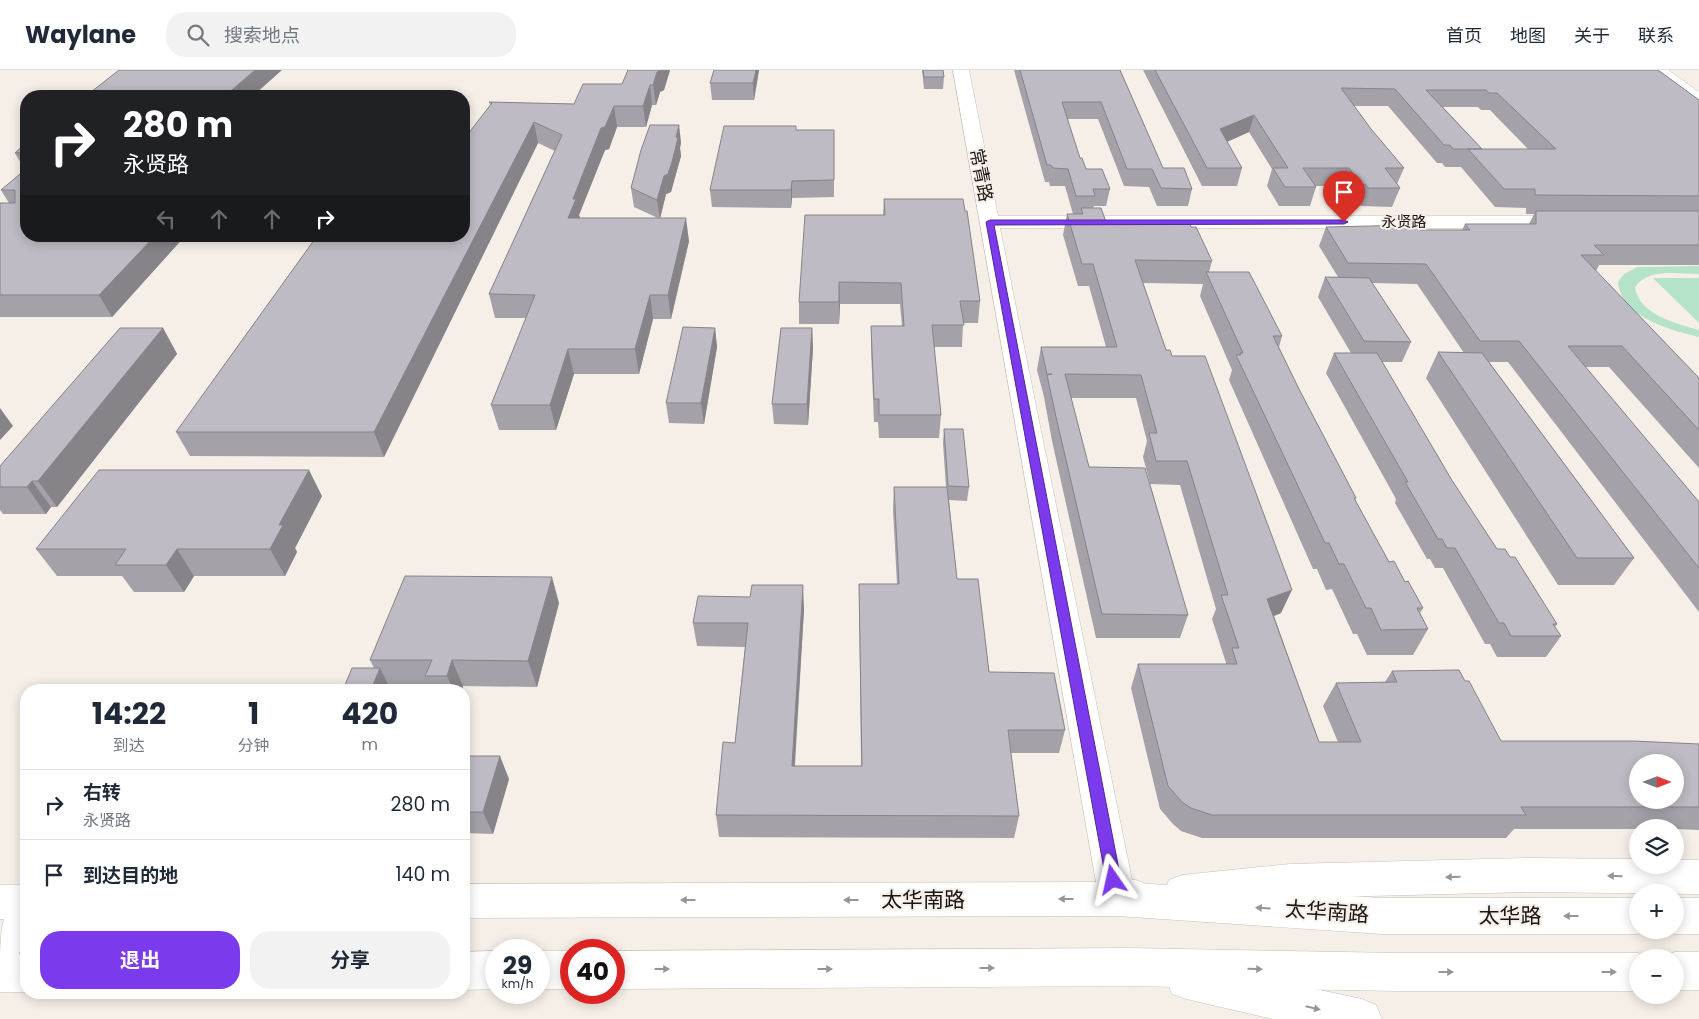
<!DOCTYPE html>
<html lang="zh">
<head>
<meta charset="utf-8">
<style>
  body { margin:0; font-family:Poppins,"Noto Sans SC",sans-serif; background:#f2f2f3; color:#1f2937; height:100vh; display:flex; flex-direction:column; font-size:19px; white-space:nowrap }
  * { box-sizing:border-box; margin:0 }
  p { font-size:16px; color:#747a83 }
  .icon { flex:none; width:28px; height:28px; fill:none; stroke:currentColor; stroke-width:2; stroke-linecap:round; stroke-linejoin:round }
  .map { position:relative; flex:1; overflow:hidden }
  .sheet { position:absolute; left:20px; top:614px; width:450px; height:315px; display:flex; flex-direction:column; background:#fff; border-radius:20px; box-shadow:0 2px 12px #0003 }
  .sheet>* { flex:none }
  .hud { position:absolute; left:20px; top:20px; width:450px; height:152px; border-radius:20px; box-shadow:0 2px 12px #0003; background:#202124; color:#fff; overflow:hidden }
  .needle { width:32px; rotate:90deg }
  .buttons { position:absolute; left:1629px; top:684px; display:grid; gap:10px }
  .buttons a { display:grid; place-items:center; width:55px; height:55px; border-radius:50%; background:#fff; box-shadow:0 2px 12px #0003; font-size:25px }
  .speed { position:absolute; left:485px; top:869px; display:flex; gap:10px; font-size:25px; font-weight:700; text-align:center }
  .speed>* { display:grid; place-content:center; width:65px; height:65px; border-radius:50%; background:#fff; box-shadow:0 2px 12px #0003; line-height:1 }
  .speed small { font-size:12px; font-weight:400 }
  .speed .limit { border:8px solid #d22; background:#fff; color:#111 }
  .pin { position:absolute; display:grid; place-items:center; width:42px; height:42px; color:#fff; margin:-51px -21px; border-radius:50% 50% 50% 0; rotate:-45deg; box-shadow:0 0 5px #0007 }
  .pin .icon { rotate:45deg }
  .me { position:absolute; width:55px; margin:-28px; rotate:349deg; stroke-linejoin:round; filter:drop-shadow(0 0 4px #0008) }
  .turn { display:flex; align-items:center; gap:18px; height:105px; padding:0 20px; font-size:22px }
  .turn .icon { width:65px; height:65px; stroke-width:2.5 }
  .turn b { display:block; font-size:35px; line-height:42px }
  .lanes { display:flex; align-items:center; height:48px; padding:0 20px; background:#0003; justify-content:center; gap:25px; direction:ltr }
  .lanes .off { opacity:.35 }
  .eta { display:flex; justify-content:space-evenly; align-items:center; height:85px; text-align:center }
  .eta b { font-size:30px; font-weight:700; line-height:35px }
  .button { display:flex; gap:10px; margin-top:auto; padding:10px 20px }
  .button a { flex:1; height:58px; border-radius:20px; background:#7c3aed; color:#fff; font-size:20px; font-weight:700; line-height:58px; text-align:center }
  .button a+a { background:#f2f2f3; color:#1f2937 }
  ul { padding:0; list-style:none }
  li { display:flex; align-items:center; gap:15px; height:70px; padding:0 20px; border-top:1px solid #e0e1e3 }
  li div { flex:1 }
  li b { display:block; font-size:19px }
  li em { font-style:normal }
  header { display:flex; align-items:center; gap:30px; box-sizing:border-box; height:70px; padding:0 25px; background:#fff; border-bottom:1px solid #e0e1e3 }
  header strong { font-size:24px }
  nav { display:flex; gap:28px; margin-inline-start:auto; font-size:18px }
  .search { width:350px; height:45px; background:#f2f2f3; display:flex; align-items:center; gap:12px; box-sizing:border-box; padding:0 18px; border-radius:20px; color:#747a83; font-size:19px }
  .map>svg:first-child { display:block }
</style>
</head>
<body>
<header>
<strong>Waylane</strong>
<div class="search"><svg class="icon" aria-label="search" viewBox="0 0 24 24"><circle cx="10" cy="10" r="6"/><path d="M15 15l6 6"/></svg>搜索地点</div>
<nav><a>首页</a><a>地图</a><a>关于</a><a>联系</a></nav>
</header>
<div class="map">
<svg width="1699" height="949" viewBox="0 0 1699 949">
  <rect width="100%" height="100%" fill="#f6efe7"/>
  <g fill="#b4e3ca">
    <path d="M1699,196V204C1679,204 1648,198 1635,217C1638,244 1677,254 1699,260V267C1670,260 1621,247 1618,212L1624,204L1637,197Z"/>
    <polygon points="1653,208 1699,208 1699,253"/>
  </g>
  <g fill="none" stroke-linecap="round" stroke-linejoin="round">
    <g stroke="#c8c1b8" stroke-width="1">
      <polygon id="street" points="1652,0 1668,0 1699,22 1699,33 1694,32"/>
    </g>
    <g stroke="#c8c1b8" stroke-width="1">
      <g id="secondary">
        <path d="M953,0H969L998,146H1568L1575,148L1578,152L1575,156L1568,158H1000L1132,810H1136L1149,815L1154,827L1149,839C1133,846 1120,848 1104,841L1099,829Z"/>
        <polygon points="1529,788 1638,789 1638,795 1675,795 1675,790 1699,790 1699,824 1529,822 1290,828 1182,839 1169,834 1164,822 1169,810 1182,805 1290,794"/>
        <path d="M26,818V871L13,893L0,899C0,868 0,832 26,818Z"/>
        <polygon points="1186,891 1362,929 1376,935 1382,949 1273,949 1186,929 1172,924 1167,910 1172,896"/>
      </g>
    </g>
    <g stroke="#c8c1b8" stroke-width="1">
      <g id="primary">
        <polygon points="1117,812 1382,828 1638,828 1638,860 1648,860 1638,864 1382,864 1117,846 464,848 464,814"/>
        <rect x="0" y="815" width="26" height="34"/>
        <polygon points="1675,828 1699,828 1699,864 1675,864 1665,860 1675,860"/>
        <polygon points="1128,878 1398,883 1638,883 1649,888 1638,888 1638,921 1398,921 1128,916 614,919 614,881"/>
        <polygon points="496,881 496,919 464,920 464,882"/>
        <rect x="539" y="881" width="32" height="38"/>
        <polygon points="1675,882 1699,882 1699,920 1675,920 1675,888 1661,888"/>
        <rect x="0" y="884" width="26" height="38"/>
      </g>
    </g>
    <use href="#street" fill="#fff" fill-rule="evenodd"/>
    <use href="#secondary" fill="#fff" fill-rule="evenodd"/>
    <use href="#primary" fill="#fff" fill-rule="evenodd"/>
  </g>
  <g fill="#a4a1a9" fill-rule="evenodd">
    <polygon points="628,0 670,0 664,20 660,22 656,35 652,35 646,57 617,57 609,79 605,80 579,145 580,148 658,148 634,137 631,118 681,72 680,78 681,86 674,110 671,122 666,124 660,148 689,171 671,249 653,249 639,304 574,304 556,360 499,360 491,335 526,248 495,248 489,224 555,81 538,73 384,387 190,386 176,362 464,166 490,35 489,32 574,34 622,14"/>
    <polygon points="759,0 754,30 712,30 710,13"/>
    <polygon points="922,0 943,0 944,7 943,19 924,19"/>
    <path d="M1014,0H1120L1163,98L1192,119L1188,136H1157L1149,117L1124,116L1098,49H1067L1080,88L1086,99L1110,119L1106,136H1094L1093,138L1106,152L1191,157L1212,191L1209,202L1282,266L1279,277L1300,321L1356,428L1355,430L1389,492L1405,512L1423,538L1420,543L1428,559L1413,585H1367L1357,564H1353L1332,519L1326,520L1317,499H1313L1229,310L1232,300L1200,226L1203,214L1143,213L1166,280L1172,286L1281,543L1274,546L1319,672H1338L1323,636L1336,613L1385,612L1392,601L1465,611L1501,671L1699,674V760L1675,759V758H1638V759H1514L1506,768H1202L1181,761L1173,754L1160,739L1131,618L1138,594H1226V593L1212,549L1216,539L1180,415L1150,414L1188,545L1180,568H1096L1052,371L1044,327L1037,300L1041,277H1106L1089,216H1078L1063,165L1067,144H1073L1065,116H1050L1049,112H1045ZM1071,328H1136L1147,371L1143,387L1150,413L1089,397Z"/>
    <path d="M1143,0H1658L1699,30V195H1599L1596,201L1699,308V398L1609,297H1585L1699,432V542L1508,292H1489L1634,488L1614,515H1558L1426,308L1438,282L1464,283L1417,214L1372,213L1411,272L1402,292H1382L1453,412L1497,479L1510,487L1557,554L1555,557L1561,566L1546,587H1497L1490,574H1485L1443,498H1435L1430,489H1427L1395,433L1396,429L1326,303L1334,283H1351L1318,227L1325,207H1338L1319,176L1326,157L1420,160H1462L1465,154H1529L1534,144H1526V138L1495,137L1461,97H1445L1442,93H1437L1388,36H1354L1371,59L1404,98L1397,114L1400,118L1392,137L1361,136L1358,132H1354L1343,116H1315L1316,117L1310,136H1279L1267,116L1272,99L1249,62L1227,72L1242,98L1237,116H1202ZM1443,37H1478L1481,40H1490L1528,79H1482Z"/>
    <polygon points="796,60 834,60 834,127 792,128 791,138 712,137 710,120"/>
    <polygon points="26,73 26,166 185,166 112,247 0,247 0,133 9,133 1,120 25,100 15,83"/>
    <polygon points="884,129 980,231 978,253 963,253 962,277 934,277 941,345 939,368 879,368 878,352 874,352 871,278 871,256 902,256 900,234 840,234 839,254 799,254 799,232 883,145"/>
    <polygon points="163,258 177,284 57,437 51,437 46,444 3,444 0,440 0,396"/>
    <polygon points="715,258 717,277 704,354 669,353 666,333"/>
    <polygon points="812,258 813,278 808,355 774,354 772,334"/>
    <polygon points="944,359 969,417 967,431 949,430 957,509 989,602 1065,660 1059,683 1011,683 1019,746 1014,768 719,767 716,745 735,673 745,577 697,576 693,553 804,539 795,696 861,696 859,514 897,514 893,440 894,417 946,417 943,373"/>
    <polygon points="322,426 295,478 297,482 285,506 194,506 184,522 134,522 122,506 57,506 36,479"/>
    <polygon points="559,533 537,617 463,616 462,620 432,620 430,616 389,615 391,620 343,620 374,598 370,590"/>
    <polygon points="464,686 509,709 493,764 464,763"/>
  </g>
  <g fill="#868389">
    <polygon points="255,0 282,0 253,26 225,26"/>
    <polygon points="662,0 670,0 664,20 660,22 656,35 653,15 657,2"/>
    <polygon points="756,0 759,0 754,30 753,13"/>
    <polygon points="650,15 652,35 646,57 643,36"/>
    <polygon points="614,36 617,57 609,79 605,80 579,145 581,151 568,148 573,129 601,58"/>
    <polygon points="1254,45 1249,62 1215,77 1220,59"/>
    <polygon points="534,52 538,73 384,387 374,362"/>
    <polygon points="679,55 681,72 680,78 681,86 671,122 666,124 660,149 657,130 664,106 676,67"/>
    <polygon points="792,111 792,128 791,138 791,120"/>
    <polygon points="686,148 689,171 671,249 668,225"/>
    <polygon points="155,166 185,166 112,247 99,225"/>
    <polygon points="839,212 840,234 839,254"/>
    <polygon points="650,225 653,249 639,304 635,279"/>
    <polygon points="163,258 177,284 57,437 38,411"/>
    <polygon points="715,258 717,277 704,354 701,333"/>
    <polygon points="812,258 813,278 808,355 807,334"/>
    <polygon points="568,279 574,304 556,360 550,335"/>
    <polygon points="0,338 13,356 0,370"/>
    <polygon points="309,400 322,426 295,478 297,482 285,506 270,479 279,455"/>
    <polygon points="32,411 51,437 46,444 27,417"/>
    <polygon points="177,479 194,506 184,522 166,495"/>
    <polygon points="552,507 559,533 537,617 528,591"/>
    <polygon points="803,515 804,539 793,719 792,696"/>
    <polygon points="1292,520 1281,543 1257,552 1267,529"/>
    <polygon points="452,590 463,616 462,620 453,620 447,606"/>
    <polygon points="380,598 391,620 371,620"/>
    <polygon points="500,686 509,709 493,764 483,742"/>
  </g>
  <g fill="#bfbbc4" stroke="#868389" fill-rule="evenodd">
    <polygon points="119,0 255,0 225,26 86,26"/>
    <polygon points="628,0 662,0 657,2 653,15 650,15 643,36 614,36 605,57 601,58 573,129 576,129 568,148 686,148 668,225 650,225 635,279 568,279 550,335 491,335 535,225 489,224 562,65 534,52 374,362 176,362 317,166 464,166 464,69 492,33 489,32 574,34 583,14 622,14"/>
    <polygon points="714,0 756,0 753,13 710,13"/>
    <polygon points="923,0 943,0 944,7 924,7"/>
    <polygon points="1020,0 1120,0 1163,98 1184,98 1192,119 1161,118 1152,99 1127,99 1101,32 1062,32 1080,88 1082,88 1086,99 1102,99 1110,119 1093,119 1095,126 1076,126 1068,99 1053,98 1051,95 1047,95"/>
    <polygon points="1155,0 1658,0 1699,30 1699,126 1535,125 1535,119 1504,119 1468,79 1556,79 1497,23 1489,23 1486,20 1426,20 1482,79 1453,79 1450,75 1444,75 1395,19 1341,18 1371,59 1404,98 1385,98 1400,118 1368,118 1365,114 1361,114 1349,98 1303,98 1316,117 1285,117 1273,98 1288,98 1254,45 1220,59 1242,98 1207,98"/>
    <polygon points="650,55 679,55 676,67 678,68 672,92 668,104 664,106 657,130 631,118 641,80"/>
    <polygon points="724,56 796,56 796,60 834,60 834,110 792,111 791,120 710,120"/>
    <polygon points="26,73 26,82 15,83"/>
    <polygon points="26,99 26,166 155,166 99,225 0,225 0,133 15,133 15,120 1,120"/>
    <polygon points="884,129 963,129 965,141 967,141 980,231 960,231 964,255 932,255 941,345 879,345 879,329 874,329 871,256 904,256 901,213 839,212 839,232 799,232 805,145 885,145"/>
    <path d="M1081,138H1101L1106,152H1189L1191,157H1196L1212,191L1135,190L1166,280H1170L1172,286H1205L1292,520L1267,529L1319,672H1361L1336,613L1397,612L1392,601L1459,600L1465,611H1469L1501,671H1633L1699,674V737H1521L1526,745H1212L1191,738L1182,732L1168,716L1138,594H1237L1232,578H1239L1221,525H1228L1187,391H1156L1149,363H1157L1141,305L1065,304L1089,397L1145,398L1188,545L1102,544L1056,347L1047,305L1052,304H1047L1041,277H1117L1093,194H1082L1067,144H1083ZM1638,692H1675V730H1638Z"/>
    <polygon points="1536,141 1699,141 1699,175 1594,175 1604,185 1581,185 1699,308 1699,360 1622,276 1568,276 1699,432 1699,498 1519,271 1480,271 1426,194 1348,193 1326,157 1416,155 1420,160 1470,160 1465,154 1536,154"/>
    <polygon points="1206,202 1249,202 1282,266 1273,266 1300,321 1356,428 1354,428 1389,492 1394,491 1405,512 1408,511 1423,538 1417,538 1428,559 1381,560 1371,538 1366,538 1344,494 1339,494 1329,473 1325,473 1236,285 1241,285 1240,283 1243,283"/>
    <polygon points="1325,207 1369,208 1411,272 1364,271"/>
    <polygon points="683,257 715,258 701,333 666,333"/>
    <polygon points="120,258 163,258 38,411 32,411 27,417 0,417 0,396"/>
    <polygon points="781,258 812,258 807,334 772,334"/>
    <polygon points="1438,282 1482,283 1634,488 1577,488"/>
    <polygon points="1334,283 1377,283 1453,412 1497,479 1505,479 1510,487 1515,487 1557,554 1553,554 1561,566 1511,566 1504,553 1499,553 1455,478 1447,478 1442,469 1438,469 1405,412 1408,412"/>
    <polygon points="944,359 963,359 969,417 948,416"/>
    <polygon points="99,400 309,400 279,455 283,455 270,479 177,479 166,495 115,495 126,479 36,479"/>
    <polygon points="894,417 947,417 957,509 978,509 989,602 1054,603 1065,660 1008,660 1019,746 716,745 723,672 735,673 748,553 693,553 698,526 750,527 752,515 803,515 792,696 862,696 859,514 899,514"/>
    <polygon points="405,506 552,507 528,591 452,590 447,606 425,606 432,590 370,590"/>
    <polygon points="352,598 380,598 371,620 343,620"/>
    <polygon points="464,686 500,686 483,742 464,742"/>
  </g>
  <defs><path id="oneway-solid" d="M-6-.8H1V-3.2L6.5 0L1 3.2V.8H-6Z" transform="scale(1.25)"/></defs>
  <g fill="#989695">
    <use href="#oneway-solid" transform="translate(1615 806) rotate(-179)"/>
    <use href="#oneway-solid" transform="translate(1453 807) rotate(179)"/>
    <use href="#oneway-solid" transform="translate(1066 829) rotate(180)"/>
    <use href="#oneway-solid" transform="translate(688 830) rotate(180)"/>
    <use href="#oneway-solid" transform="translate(851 830) rotate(180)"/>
    <use href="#oneway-solid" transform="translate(1263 838) rotate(-176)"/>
    <use href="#oneway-solid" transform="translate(1571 846) rotate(-180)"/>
    <use href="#oneway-solid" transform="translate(987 898)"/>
    <use href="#oneway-solid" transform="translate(662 899)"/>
    <use href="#oneway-solid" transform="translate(825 899)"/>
    <use href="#oneway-solid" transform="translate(1255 899) rotate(1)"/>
    <use href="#oneway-solid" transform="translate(1446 902)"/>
    <use href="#oneway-solid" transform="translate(1609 902)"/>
    <use href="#oneway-solid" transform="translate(1313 938) rotate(13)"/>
  </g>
  <polygon fill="#7c3aed" stroke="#51269a" points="990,150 1344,150 1348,152 1344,154 994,155 1121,810 1118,815 1113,817 1108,815 1106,810 986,152"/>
  <g text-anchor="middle" stroke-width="4" stroke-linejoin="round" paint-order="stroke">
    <g font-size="15" fill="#191613" stroke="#f6efe7">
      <text x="1404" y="157">永贤路</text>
    </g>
    <g font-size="18" fill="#191613" stroke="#f6efe7">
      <text transform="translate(981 105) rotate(79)" y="6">常青路</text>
    </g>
    <g font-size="21" fill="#191613" stroke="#f6efe7">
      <text x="923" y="837">太华南路</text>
      <text transform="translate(1327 842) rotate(4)" y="7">太华南路</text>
      <text x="1510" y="853">太华路</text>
    </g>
  </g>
</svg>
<div class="buttons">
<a><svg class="needle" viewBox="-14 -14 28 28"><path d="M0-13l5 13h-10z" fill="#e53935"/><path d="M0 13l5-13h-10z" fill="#747a83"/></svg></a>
<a><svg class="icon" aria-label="layers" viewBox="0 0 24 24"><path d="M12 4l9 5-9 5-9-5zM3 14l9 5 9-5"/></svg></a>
<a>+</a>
<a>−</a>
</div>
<div class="speed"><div>29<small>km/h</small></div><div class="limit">40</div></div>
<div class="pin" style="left:1344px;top:152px;background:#d93025"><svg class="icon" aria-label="arrive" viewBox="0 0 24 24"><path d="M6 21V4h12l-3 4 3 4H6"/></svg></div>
<svg class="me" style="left:1113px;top:810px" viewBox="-20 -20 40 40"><path d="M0-17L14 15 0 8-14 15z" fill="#7c3aed" stroke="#fff" stroke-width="4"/></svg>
<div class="hud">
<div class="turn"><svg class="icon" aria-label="right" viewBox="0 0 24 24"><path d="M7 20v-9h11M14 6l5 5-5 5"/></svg><div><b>280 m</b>永贤路</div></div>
<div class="lanes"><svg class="icon off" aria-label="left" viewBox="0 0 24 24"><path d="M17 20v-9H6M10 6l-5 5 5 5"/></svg><svg class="icon off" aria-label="ahead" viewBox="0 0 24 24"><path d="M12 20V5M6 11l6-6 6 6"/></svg><svg class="icon off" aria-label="ahead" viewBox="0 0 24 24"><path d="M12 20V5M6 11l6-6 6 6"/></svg><svg class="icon" aria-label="right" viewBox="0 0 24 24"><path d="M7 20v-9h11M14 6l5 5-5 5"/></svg></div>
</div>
<section class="sheet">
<div class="eta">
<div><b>14:22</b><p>到达</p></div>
<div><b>1</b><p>分钟</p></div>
<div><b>420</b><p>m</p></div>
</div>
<ul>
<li><svg class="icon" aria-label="right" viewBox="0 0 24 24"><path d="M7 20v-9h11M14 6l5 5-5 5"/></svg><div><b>右转</b><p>永贤路</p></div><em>280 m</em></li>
<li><svg class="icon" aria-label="arrive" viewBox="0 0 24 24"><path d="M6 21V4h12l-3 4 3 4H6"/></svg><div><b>到达目的地</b></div><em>140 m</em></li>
</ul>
<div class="button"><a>退出</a><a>分享</a></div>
</section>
</div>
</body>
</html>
